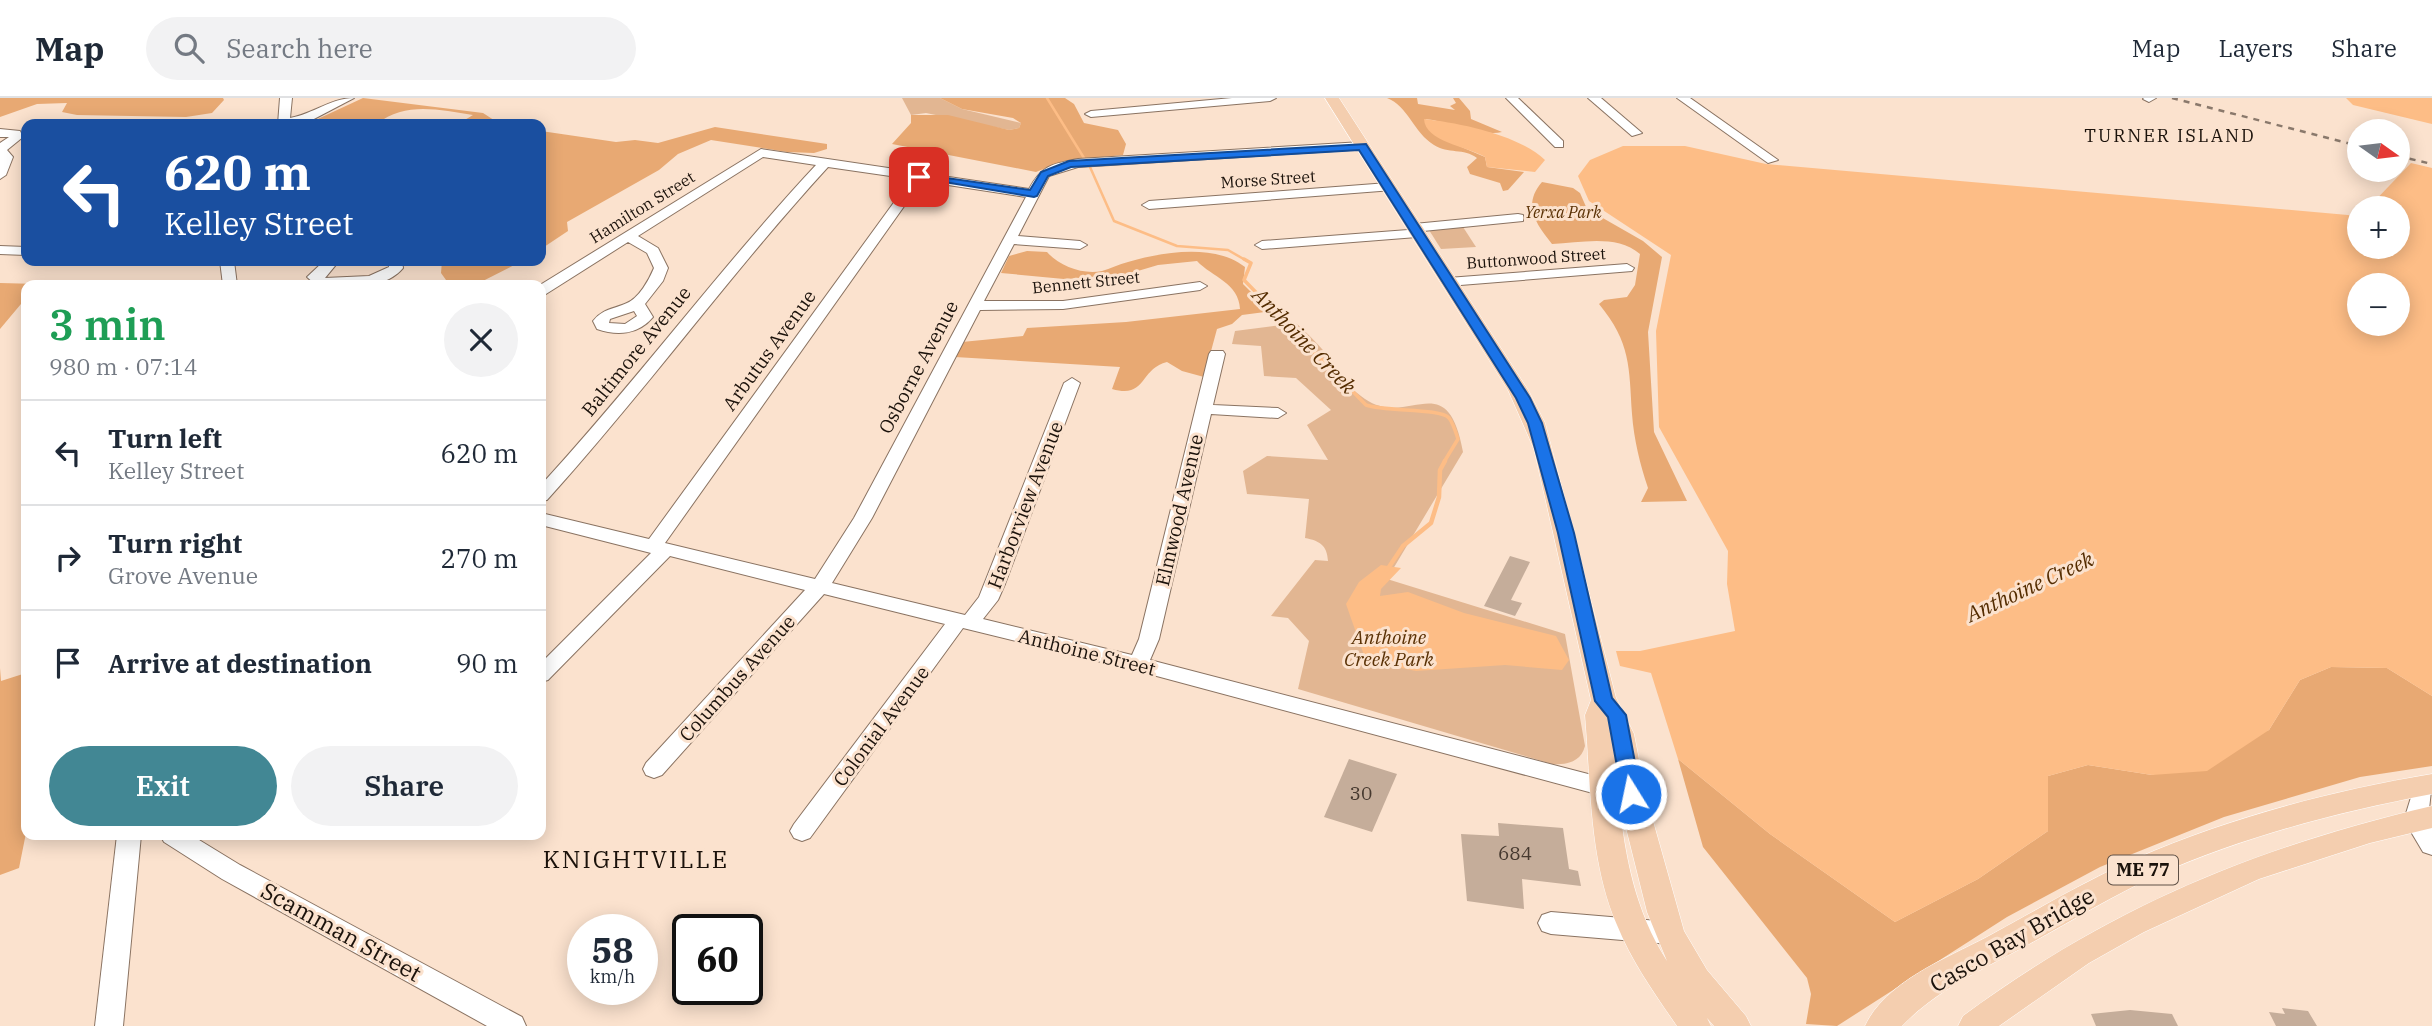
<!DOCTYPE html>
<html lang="en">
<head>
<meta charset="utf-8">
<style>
  body { margin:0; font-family:"IBM Plex Serif",serif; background:#f2f2f3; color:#1f2937; height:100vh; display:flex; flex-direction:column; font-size:26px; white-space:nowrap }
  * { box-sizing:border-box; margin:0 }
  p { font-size:23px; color:#747a83 }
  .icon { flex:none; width:38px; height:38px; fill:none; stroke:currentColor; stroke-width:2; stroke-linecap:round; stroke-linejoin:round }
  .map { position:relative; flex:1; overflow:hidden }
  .drawer { position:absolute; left:21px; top:182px; width:525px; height:560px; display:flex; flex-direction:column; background:#fff; border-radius:14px; box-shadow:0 4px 18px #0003 }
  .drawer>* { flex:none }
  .hud { position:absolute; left:21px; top:21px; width:525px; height:147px; border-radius:14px; box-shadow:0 4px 18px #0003; background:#1a4fa0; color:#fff; overflow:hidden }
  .needle { width:46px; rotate:104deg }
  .buttons { position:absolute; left:2347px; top:21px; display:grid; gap:14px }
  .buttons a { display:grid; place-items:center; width:63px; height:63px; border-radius:50%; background:#fff; box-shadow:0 4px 18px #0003; font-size:35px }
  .speed { position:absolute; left:567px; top:816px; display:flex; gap:14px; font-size:35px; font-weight:700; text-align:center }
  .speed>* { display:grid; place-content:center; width:91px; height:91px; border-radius:50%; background:#fff; box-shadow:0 4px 18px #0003; line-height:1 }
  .speed small { font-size:18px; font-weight:400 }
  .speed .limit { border:4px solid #111; border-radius:10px; background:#fff; color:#111 }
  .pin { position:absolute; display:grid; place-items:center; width:60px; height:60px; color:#fff; margin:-30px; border-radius:14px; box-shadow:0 4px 10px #0006 }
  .me { position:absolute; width:77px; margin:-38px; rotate:350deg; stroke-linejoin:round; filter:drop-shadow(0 0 5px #0008) }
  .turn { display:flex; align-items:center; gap:24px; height:147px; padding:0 28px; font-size:32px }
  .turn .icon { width:91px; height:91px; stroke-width:2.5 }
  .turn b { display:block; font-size:49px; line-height:60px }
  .round { display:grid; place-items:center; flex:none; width:74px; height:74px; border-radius:37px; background:#f2f2f3 }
  .headline { display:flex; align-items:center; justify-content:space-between; height:119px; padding:0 28px }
  h1 { font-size:42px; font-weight:600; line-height:52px; color:#1e9e55 }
  .action { display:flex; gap:14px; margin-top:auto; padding:14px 28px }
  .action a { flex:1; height:80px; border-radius:42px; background:#428794; color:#fff; font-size:28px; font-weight:600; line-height:80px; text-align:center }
  .action a+a { background:#f2f2f3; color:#1f2937 }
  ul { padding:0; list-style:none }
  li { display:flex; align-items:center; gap:21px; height:105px; padding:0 28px; border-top:2px solid #e0e1e3 }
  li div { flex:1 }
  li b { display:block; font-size:26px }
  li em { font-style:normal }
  header { display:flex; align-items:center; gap:42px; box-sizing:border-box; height:98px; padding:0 35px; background:#fff; border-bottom:2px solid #e0e1e3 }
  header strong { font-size:33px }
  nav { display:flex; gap:38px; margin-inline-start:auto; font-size:24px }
  .search { width:490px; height:63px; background:#f2f2f3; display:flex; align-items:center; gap:18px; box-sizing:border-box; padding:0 24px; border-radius:38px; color:#747a83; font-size:26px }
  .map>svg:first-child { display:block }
</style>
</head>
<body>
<header>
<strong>Map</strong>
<div class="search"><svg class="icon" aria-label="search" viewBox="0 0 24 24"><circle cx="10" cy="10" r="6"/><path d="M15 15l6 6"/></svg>Search here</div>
<nav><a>Map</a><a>Layers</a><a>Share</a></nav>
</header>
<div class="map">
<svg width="2432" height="928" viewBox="0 0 2432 928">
  <rect width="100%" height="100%" fill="#fbe2ce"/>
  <g fill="#e2b692">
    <polygon points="902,0 940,0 962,11 1021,25 1019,30 1009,32 926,15 911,17"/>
    <polygon points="1463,129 1476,149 1441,151 1429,132"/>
    <path d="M1296,225C1307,235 1320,248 1330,260C1333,265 1334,270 1336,275C1341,283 1357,295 1365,301C1409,331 1447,266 1463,354L1387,481L1565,536L1585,648C1581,664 1567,667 1552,666L1298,591L1309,543L1288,520L1271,518L1315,462L1328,463C1327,447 1320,443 1305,440L1309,401L1247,396L1243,373L1267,358L1328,362L1307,327L1331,312L1296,280L1264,278L1261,248L1232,246L1235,233Z"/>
  </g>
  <g fill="#e8a973">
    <polygon points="0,0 223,0 224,2 212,15 186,19 77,17 62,14 67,5 37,6 0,19"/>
    <path d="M363,0L483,15L500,26H458L473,17C440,12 405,3 377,26H307Z"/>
    <polygon points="940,0 1065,0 1074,6 1084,25 1118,32 1126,46 1123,57 1063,63 1036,74 892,46 911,25 911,17 948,17 1009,32 1019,30 1021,25 1013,20 962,11"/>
    <path d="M1387,0H1417L1418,6L1455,12L1450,8L1456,5L1453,0H1459L1470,13L1471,21L1502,34C1482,39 1448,23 1425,21L1452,45L1485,59L1487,69L1524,74L1508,92L1503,93L1500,85L1470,76L1467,69L1477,60C1464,50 1448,56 1434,47C1414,35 1408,8 1387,0Z"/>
    <polygon points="715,29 827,46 827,51 814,55 787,54 711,42 678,56 659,72 567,124 568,133 541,151 541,33 616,44 635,42 658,45"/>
    <path d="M1542,84L1573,90L1580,95L1587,111L1643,143L1662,159L1648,234L1654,334L1687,403L1641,404L1648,390C1640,366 1634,342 1632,316C1629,269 1631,245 1599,206L1604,202L1627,199L1635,187L1640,156C1616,136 1581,145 1552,146C1536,126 1522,107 1542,84Z"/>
    <path d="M1027,153L1047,154C1059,168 1083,177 1102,173C1110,171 1119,166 1128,164C1162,154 1214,145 1245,169L1243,186L1261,204L1265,214L1242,217L1232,226L1217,231L1204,279L1182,273L1167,264C1139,271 1147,301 1112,291L1120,269L955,259L962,244L1023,238L1027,230L1126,224L1240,211C1239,185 1212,179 1197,163L1158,167L1121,178L1064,181L1001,175L1009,158Z"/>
    <polygon points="442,163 522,163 475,187 433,187 446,182 441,175"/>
    <polygon points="0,185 39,186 26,187 26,200 0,231"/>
    <polygon points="2331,569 2387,570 2432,598 2432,668 2360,679 2224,719 2100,769 2007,819 1837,928 1806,926 1811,896 1807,880 1703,749 1678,661 1770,736 1895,824 1978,781 2048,733 2048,678 2088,667 2152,677 2269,632 2300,582"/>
    <polygon points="0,570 1,583 26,575 26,735 19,770 0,777"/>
  </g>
  <g fill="#fdbd86" fill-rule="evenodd">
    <polygon points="2346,0 2432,0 2432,26 2353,7"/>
    <path d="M1424,21C1460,25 1519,37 1545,62L1535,74L1487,69L1485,59C1467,48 1425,44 1424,21Z"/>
    <path d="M1623,48H1685L1766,66L2359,118V149H2398V110H2368L2411,65L2432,70V598L2387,570L2331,569L2300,582L2269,632L2207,673L2152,677L2088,667L2048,678V733L1978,781L1895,824L1770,736L1678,661L1651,575L1620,568L1616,553H1640L1735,533L1727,486L1728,453L1659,329L1656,233L1671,157L1589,103L1578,78L1590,62ZM2359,187H2398V226H2359Z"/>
    <polygon points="1381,467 1401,470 1381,491 1380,498 1408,494 1464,515 1556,538 1569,562 1562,572 1505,567 1416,573 1366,563 1346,506 1359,484"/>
  </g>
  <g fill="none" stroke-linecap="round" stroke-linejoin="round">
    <g stroke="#fdbd86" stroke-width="2.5">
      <polyline points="1047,0 1084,60"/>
      <polyline points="1090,69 1114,123 1177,148 1228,152 1247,163"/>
    </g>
    <path stroke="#fdbd86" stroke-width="3.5" d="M1244,161L1251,165L1244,182L1366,307C1386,314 1440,310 1449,320C1453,325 1456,335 1458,341L1444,364"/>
    <polyline stroke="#fdbd86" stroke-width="4.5" points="1387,472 1403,448 1431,425 1439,399 1440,372 1445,363"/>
  </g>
  <g fill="#c5ad9a">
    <polygon points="1510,458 1530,464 1511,502 1522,505 1515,518 1484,508"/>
    <polygon points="1349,661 1397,676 1372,734 1324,719"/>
    <polygon points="1498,725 1563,730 1569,771 1578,773 1581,788 1522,781 1524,811 1467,803 1461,736 1499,738"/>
    <polygon points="2282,910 2308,913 2317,928 2276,928 2269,914 2285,916"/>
    <polygon points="2130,912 2172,916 2178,928 2096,928 2091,916"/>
  </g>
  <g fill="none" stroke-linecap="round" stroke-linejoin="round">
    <g stroke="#8a7362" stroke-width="2">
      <g id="minor">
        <path d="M280,0H292L290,20C313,16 331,0 354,0L312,22L278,26Z"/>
        <polygon points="1232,0 1276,0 1270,3 1091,19 1085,16 1091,13"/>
        <polygon points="1506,0 1518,0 1563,43 1563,49 1555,49"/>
        <polygon points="1588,0 1601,0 1642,35 1632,38"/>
        <polygon points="1677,0 1690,0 1778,62 1768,65"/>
        <polygon points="2156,0 2149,4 2143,1 2144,0"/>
        <polygon points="0,31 20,33 23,39 7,52 13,59 6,77 0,81 0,45 9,39 0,39"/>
        <path d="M1362,44L1366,45V51L1078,69L1049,78L1018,138L1080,143L1087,147L1080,151L1014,146L984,203H1063L1200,184L1207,188L1200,192L1063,211L980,212L872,420L832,485L965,517L979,499L1064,285L1072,280L1080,285L1005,486L998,502L983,521L1132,557L1139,541L1209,256L1211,253H1223L1225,256L1213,307L1278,310L1286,315L1278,320L1211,316L1159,541L1150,562L1615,683L1623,686L1627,692L1623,698L1615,701L1138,573L963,530L810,740L802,743L794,740L790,733L794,726L945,526L824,496L662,677L654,680L646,677L643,671L646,665L805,492L670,458L548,582L541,584V565L651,455L541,427V415L649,441L911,81L828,69C730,176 645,294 547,402L541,403V387C636,284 720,170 816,67L763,59L638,138L658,150L668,170L663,183L645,206L653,219C638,237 617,238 597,231L593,223C602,211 614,211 627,205C639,200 649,182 654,170L647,155L628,144L546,196L541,197L540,187L761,51L1029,91C1042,67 1052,66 1078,61ZM922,83L1026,99L854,420L815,481L665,445ZM634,213L637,218L625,226L609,225L610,221Z"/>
        <polygon points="1388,85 1393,86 1393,92 1149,111 1142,107 1149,103"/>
        <polygon points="1518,116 1523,117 1523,123 1423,133 1422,138 1417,139 1262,151 1255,147 1262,143 1408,132 1409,127 1414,126"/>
        <polygon points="0,148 26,149 26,157 0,156"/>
        <polygon points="220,163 234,163 237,187 223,187"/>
        <path d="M324,163H339L325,180L369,178L389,169L388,163H402L403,170C383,194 344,188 316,187L307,179Z"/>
        <polygon points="1627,166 1634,170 1632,173 1448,188 1441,184 1448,180"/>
        <polygon points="2432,683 2428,721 2432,727 2432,757 2423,754 2404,722 2412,696"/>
        <polygon points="117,737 141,737 123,928 95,928"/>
        <polygon points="160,737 191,737 240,767 522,919 526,928 487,928 222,781 164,744"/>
        <polygon points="1551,814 1670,824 1679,827 1683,835 1679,843 1670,846 1551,836 1542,833 1538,825 1542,817"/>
      </g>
    </g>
    <g stroke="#fff" stroke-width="1">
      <g id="major">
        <path d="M1325,0H1339L1528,292L1545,325L1616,600L1634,636L1646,698L1684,833L1707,872L1746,918L1751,928H1714L1707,920L1711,928H1677C1655,896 1632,864 1617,827C1589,762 1591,687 1585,617L1591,602L1534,351L1508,292ZM1619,702L1647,814L1667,863C1635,813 1625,759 1619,702Z"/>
        <path d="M2432,676V696C2338,714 2245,738 2157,777C2114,797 2073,822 2031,845C1987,869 1937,891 1902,928H1865C1885,884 1947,860 1987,839C2037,812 2085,783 2137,760C2232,719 2331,693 2432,676Z"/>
        <path d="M2432,708V730L2370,745L2259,781L2144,834L2089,865L1999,928H1958L1963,918C2111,809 2254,750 2432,708Z"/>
      </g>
    </g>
    <use href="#minor" fill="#fff" fill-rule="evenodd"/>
    <use href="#major" fill="#f4ceaf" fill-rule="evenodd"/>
    <g stroke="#8a796c" stroke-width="2.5" stroke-dasharray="6 6" stroke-linecap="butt">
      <polyline points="2172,0 2359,48"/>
      <polyline points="2398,58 2432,66"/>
    </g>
  </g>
  <polygon fill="#1a73e8" stroke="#114b97" stroke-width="2" points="1366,46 1530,300 1542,325 1574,435 1612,600 1626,617 1641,696 1638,702 1625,702 1622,696 1608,619 1595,603 1558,435 1528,325 1516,300 1359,52 1071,69 1048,78 1037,98 1034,99 914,79 919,76 1030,92 1041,74 1069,63"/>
  <g text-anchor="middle" stroke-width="6" stroke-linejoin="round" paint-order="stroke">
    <g font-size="16" fill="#1b120b" stroke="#fbe2ce">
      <text transform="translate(1268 81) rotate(-4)" y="6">Morse Street</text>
      <text transform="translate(642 109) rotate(-32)" y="6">Hamilton Street</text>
      <text transform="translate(1536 160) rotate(-4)" y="6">Buttonwood Street</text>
      <text transform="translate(1086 184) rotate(-6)" y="6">Bennett Street</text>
    </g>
    <g font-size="16" font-style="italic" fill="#5a3105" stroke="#fbe2ce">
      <text x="1563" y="120">Yerxa Park</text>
    </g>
    <g font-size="18" letter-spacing="2" fill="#1b120b" stroke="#fbe2ce">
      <text x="2170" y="44">TURNER ISLAND</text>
    </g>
    <rect fill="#fbe2ce" stroke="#5e5046" stroke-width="2" x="2108" y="757.5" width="70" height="29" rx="5"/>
    <g font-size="18" font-weight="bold" fill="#1b120b">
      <text x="2143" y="778">ME 77</text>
    </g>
    <g font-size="19" fill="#1b120b" stroke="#fbe2ce">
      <text transform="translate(769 252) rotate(-54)" y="7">Arbutus Avenue</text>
      <text transform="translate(636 253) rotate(-51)" y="7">Baltimore Avenue</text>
      <text transform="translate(918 269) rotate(-62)" y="7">Osborne Avenue</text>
      <text transform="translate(1025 407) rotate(-69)" y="7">Harborview Avenue</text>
      <text transform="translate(1179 412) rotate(-77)" y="7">Elmwood Avenue</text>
      <text transform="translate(1087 554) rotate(14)" y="7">Anthoine Street</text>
      <text transform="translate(737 580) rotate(-48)" y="7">Columbus Avenue</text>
      <text transform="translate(881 628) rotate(-53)" y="7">Colonial Avenue</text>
    </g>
    <g font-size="19" font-style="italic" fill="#5a3105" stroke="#fbe2ce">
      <text x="1389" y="546">Anthoine<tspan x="1389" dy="22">Creek Park</tspan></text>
    </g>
    <g font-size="19" fill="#46392f">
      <text x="1361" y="702">30</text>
      <text x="1515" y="762">684</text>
    </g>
    <g font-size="21" font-style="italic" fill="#542c00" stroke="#fbe2ce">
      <text transform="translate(1304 243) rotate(46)" y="7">Anthoine Creek</text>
      <text transform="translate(2030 489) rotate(-25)" y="7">Anthoine Creek</text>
    </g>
    <g font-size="23" fill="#1b120b" stroke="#fbe2ce">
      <text transform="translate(341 834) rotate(29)" y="8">Scamman Street</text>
      <text transform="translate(2012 842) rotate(-30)" y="8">Casco Bay Bridge</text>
    </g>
    <g font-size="24" letter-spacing="2" fill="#1b120b" stroke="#fbe2ce">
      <text x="636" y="770">KNIGHTVILLE</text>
    </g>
  </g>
</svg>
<div class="buttons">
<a><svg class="needle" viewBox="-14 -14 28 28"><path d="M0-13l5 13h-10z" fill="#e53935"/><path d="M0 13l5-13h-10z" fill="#747a83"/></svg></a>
<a>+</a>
<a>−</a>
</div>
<div class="speed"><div>58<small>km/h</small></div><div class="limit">60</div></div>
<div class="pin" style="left:919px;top:79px;background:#d93025"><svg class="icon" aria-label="arrive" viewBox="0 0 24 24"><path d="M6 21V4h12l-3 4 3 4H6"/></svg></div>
<svg class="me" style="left:1631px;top:696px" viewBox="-20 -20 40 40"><circle r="17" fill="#1a73e8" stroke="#fff" stroke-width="3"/><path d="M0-11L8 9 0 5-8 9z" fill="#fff"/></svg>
<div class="hud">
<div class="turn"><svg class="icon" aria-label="left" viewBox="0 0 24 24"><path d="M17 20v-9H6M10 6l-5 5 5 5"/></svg><div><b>620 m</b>Kelley Street</div></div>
</div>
<section class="drawer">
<div class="headline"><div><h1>3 min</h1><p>980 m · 07:14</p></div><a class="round"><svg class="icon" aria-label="close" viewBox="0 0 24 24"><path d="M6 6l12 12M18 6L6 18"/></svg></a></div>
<ul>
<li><svg class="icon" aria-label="left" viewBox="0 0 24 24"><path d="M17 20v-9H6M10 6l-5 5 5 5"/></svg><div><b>Turn left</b><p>Kelley Street</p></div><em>620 m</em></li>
<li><svg class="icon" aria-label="right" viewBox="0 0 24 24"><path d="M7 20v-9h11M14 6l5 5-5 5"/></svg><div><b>Turn right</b><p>Grove Avenue</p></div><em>270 m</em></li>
<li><svg class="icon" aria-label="arrive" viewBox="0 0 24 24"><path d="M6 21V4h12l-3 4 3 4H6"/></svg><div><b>Arrive at destination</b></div><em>90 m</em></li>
</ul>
<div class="action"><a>Exit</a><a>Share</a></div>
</section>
</div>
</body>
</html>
